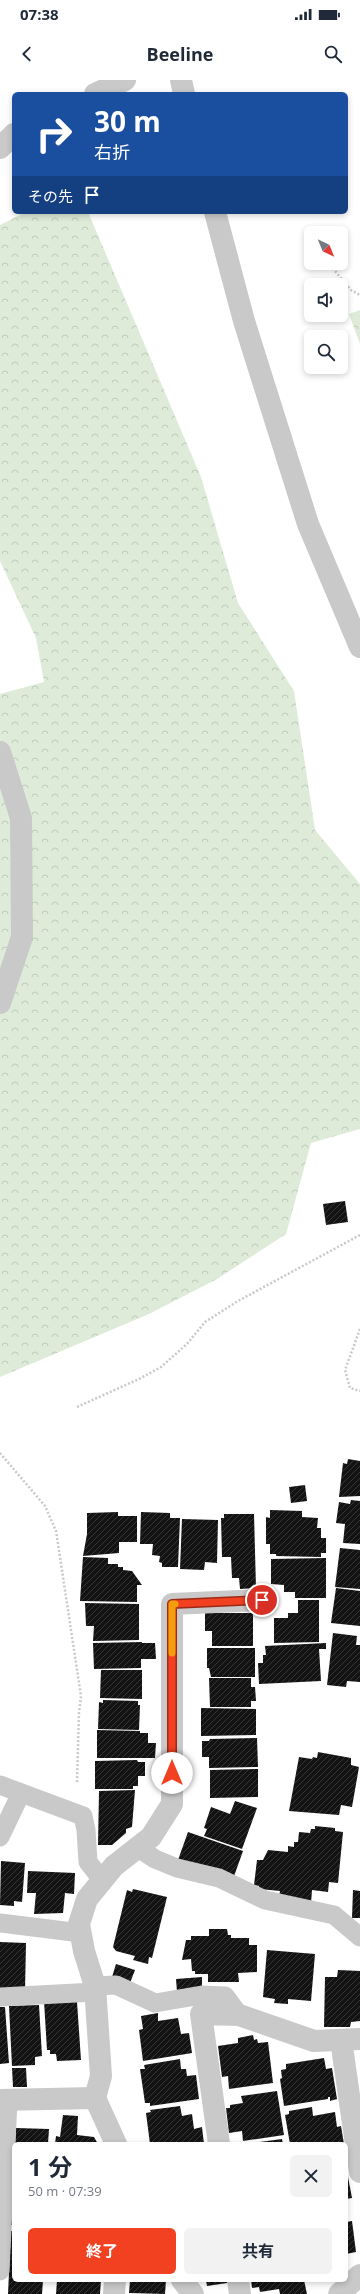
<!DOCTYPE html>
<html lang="ja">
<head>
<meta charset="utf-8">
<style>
  body { margin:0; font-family:"Open Sans","Noto Sans JP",sans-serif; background:#f2f2f3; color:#1f2937; height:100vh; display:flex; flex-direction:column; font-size:15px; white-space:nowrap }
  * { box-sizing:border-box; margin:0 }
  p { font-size:13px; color:#747a83 }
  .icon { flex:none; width:22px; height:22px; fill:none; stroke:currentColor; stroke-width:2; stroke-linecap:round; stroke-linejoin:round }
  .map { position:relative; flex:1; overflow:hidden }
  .details { position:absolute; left:12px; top:2062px; width:336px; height:140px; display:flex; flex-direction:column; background:#fff; border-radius:6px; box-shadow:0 2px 6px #0003 }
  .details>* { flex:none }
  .hud { position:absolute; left:12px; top:12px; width:336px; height:122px; border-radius:6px; box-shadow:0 2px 6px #0003; background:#1a4fa0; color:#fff; overflow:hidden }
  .needle { width:26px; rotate:137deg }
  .controls { position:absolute; left:304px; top:146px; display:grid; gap:8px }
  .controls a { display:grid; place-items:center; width:44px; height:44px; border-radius:6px; background:#fff; box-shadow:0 2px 6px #0003; font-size:20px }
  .pin { position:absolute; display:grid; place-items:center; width:34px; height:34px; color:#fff; margin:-17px; border:2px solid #fff; border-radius:50%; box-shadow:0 1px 4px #0007 }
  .me { position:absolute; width:44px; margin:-22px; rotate:0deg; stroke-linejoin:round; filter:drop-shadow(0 0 3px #0008) }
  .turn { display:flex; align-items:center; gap:14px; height:84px; padding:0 16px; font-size:18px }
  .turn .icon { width:52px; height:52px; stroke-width:2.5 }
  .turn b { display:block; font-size:28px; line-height:34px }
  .then { display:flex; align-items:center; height:38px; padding:0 16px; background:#0003; gap:8px; font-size:15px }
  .round { display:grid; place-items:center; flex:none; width:42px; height:42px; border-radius:6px; background:#f2f2f3 }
  .overview { display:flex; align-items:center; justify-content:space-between; height:68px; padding:0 16px }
  h1 { font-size:24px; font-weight:700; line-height:30px }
  .button { display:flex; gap:8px; margin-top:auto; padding:8px 16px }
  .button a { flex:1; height:46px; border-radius:6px; background:#f14121; color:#fff; font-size:16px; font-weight:700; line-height:46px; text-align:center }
  .button a+a { background:#f2f2f3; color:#1f2937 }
  .status { display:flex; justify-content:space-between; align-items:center; height:28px; padding:0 20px; background:#fff; direction:ltr }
  .status svg { height:11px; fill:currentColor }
  header { display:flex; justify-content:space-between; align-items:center; height:52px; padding:0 16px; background:#fff; font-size:18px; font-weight:700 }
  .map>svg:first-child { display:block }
</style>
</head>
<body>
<div class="status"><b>07:38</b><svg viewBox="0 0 49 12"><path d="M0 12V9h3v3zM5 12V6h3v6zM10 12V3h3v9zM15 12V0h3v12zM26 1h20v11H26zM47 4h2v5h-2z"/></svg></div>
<header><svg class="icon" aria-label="back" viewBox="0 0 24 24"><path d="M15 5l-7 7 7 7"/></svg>Beeline<svg class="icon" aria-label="search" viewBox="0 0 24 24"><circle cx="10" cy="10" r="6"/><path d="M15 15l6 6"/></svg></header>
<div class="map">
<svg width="360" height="2214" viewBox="0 0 360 2214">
  <defs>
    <pattern id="forest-crowns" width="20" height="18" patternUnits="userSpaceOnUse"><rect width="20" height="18" fill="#deebd8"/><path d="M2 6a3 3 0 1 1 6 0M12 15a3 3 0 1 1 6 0" fill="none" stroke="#bfcaba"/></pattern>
    <pattern id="building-hatch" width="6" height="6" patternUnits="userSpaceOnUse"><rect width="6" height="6" fill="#131313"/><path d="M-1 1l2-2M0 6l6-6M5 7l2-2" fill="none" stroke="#363636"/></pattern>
  </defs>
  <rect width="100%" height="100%" fill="#fff"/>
  <g fill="url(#forest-crowns)">
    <polygon points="26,132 88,132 201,397 238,523 294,611 315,750 360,804 360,1049 311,1063 286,1154 217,1199 149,1234 0,1297 0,614 44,602 36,558 0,481 0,145"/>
    <polygon points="360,230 360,264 349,234"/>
  </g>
  <g fill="url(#building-hatch)">
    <polygon points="345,1121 348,1142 326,1145 323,1124"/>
    <polygon points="348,1379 360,1381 360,1416 339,1417 343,1383 347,1384"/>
    <polygon points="305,1405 307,1421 291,1423 289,1407"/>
    <polygon points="351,1420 360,1421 360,1464 343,1463 345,1444 336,1443 339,1422 350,1424"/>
    <polygon points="270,1430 302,1431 302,1437 318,1438 317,1448 321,1448 321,1458 326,1458 326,1473 321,1473 321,1477 276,1476 276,1474 270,1474 270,1464 266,1464 266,1437 270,1438"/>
    <polygon points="118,1432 118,1436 137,1436 137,1462 119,1462 119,1473 83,1476 87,1454 87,1433"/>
    <polygon points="141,1432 170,1433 170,1438 180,1438 178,1487 162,1487 162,1483 159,1482 160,1476 152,1475 153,1464 140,1464"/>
    <polygon points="224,1434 254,1434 256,1508 240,1509 239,1498 232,1498 231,1477 222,1477 221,1438 224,1438"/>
    <polygon points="182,1439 218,1440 217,1483 205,1482 204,1490 180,1489"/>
    <polygon points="340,1468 360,1470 360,1509 335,1507"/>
    <polygon points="83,1477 108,1478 108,1484 118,1484 118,1487 123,1487 123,1490 132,1491 142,1505 137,1505 137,1522 80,1521"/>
    <polygon points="326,1478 326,1518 295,1518 295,1512 284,1512 284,1505 271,1504 271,1479"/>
    <polygon points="336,1508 360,1511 360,1546 331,1543"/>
    <polygon points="298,1520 319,1520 319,1562 274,1563 274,1538 288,1538 288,1533 298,1533"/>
    <polygon points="85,1523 139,1524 139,1560 93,1561 94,1546 86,1546"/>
    <polygon points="205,1533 253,1533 253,1566 212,1566 212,1551 205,1551"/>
    <polygon points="333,1553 357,1556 356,1565 360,1565 360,1602 347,1601 346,1607 327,1605"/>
    <polygon points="142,1562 142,1563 155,1563 156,1579 141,1579 141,1588 94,1589 93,1563"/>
    <polygon points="326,1563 326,1569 319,1569 321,1601 259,1604 258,1583 263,1583 263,1575 266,1575 265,1566"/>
    <polygon points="207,1568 255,1568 255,1597 211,1597 209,1588 207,1588"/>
    <polygon points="101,1590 142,1590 142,1619 100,1618"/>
    <polygon points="209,1598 251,1598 251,1607 255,1607 256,1621 251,1621 251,1627 210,1627"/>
    <polygon points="103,1620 138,1621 138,1625 140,1625 139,1650 98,1649 99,1622 103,1623"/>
    <polygon points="201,1628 256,1629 256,1655 201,1656"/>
    <polygon points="97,1650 140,1651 140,1653 148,1653 148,1663 156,1663 155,1678 97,1678"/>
    <polygon points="257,1658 258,1687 209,1688 209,1677 202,1677 202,1661 209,1661 210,1659"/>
    <polygon points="318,1672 351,1678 351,1685 359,1687 352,1727 341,1725 339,1735 289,1731 299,1677 312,1679 313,1677 317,1678"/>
    <polygon points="137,1680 138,1682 145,1682 145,1696 138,1696 138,1706 133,1706 133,1709 95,1709 95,1681"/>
    <polygon points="258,1689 258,1717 210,1718 210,1690"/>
    <polygon points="135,1710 132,1747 126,1749 126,1753 112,1765 98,1765 99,1711"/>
    <polygon points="235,1721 257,1728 242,1769 204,1756 207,1749 204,1748 211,1727 230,1734"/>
    <polygon points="315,1746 335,1748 335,1751 343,1752 338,1803 329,1802 328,1812 312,1810 311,1824 279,1817 280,1811 259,1809 259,1806 254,1805 257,1780 263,1780 268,1770 288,1772 288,1766 294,1767 294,1762 298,1762 299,1752 310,1753 311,1749 315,1749"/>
    <polygon points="188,1752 243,1771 233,1799 178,1780"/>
    <polygon points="1,1781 25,1783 22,1822 14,1821 14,1826 0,1825"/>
    <polygon points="28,1791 75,1793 74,1814 65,1813 63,1833 34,1834 36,1813 27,1813"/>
    <polygon points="133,1809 167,1817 152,1878 149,1877 148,1884 133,1880 135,1876 116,1871 113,1867 127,1810 132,1812"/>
    <polygon points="353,1810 360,1811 360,1838 352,1838"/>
    <polygon points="209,1849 227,1849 228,1855 231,1855 231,1858 249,1858 249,1865 257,1865 257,1892 238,1893 239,1902 208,1902 208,1894 195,1894 195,1891 192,1891 191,1879 182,1880 186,1860 191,1860 191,1856 209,1856"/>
    <polygon points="0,1862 26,1863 25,1911 0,1910"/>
    <polygon points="267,1870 315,1874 311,1921 288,1919 288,1924 274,1923 275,1919 263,1917"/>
    <polygon points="116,1884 135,1890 130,1903 112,1897"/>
    <polygon points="338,1890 360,1891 360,1941 351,1942 350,1947 324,1947 325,1897 337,1897"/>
    <polygon points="202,1897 202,1910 177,1912 176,1899"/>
    <polygon points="44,1921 77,1922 81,1980 57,1981 56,1974 50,1974 50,1970 47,1970"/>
    <polygon points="39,1925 42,1976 35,1977 35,1985 12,1986 9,1926"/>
    <polygon points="0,1927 5,1927 9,1983 0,1984"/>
    <polygon points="158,1933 158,1941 178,1938 181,1954 189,1953 192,1973 143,1981 139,1950 143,1949 141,1936"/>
    <polygon points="253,1955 254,1960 257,1959 258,1963 268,1962 273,2003 229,2009 228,1996 222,1997 218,1966 238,1963 238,1958"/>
    <polygon points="324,1978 326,1989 332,1988 337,2019 330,2021 330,2017 328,2017 328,2019 284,2026 280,1999 282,1998 281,1990 286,1989 286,1984"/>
    <polygon points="180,1979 181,1989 186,1989 187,1996 196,1995 199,2019 150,2026 150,2023 145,2023 140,1989 145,1989 144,1985"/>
    <polygon points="12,1988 26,1988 27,2007 13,2007"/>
    <polygon points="277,2011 284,2055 243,2061 242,2051 229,2053 226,2028 230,2028 230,2025 243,2023 241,2016"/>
    <polygon points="180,2026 182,2036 192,2034 194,2049 202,2047 204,2064 150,2064 146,2033 151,2032 150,2030"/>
    <polygon points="312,2027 313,2036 335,2032 337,2047 341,2046 344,2064 290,2064 285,2035 289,2034 289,2031"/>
    <polygon points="63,2035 78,2036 77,2055 94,2057 98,2064 55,2064 56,2056 60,2057"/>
    <polygon points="16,2048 49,2049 48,2064 15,2064"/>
    <polygon points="282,2059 283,2064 253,2064 253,2063"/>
    <polygon points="346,2097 348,2097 352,2118 346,2119"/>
    <polygon points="13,2110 14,2110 14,2145 11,2145"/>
    <polygon points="352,2141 356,2172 346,2174 346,2142"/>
    <polygon points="11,2151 14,2151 14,2200 43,2200 42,2214 8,2214"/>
    <polygon points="57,2200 101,2200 100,2214 56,2214"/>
    <polygon points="130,2200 166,2200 165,2214 129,2213"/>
    <polygon points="206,2200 227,2200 227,2203 207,2206"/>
    <polygon points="251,2200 304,2200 307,2214 280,2214 279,2209 260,2212 259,2207 252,2208"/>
  </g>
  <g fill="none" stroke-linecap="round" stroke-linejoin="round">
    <g stroke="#c9c9c9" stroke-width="2.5" stroke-dasharray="2 2" stroke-linecap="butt">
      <polyline points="330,185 351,210 360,215"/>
      <polyline points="360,1249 345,1290 350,1308 360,1311"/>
      <polyline points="77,1327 139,1299 161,1287 187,1264 205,1242 238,1221 360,1155"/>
      <polyline points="0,1373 45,1426 56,1451 81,1616 79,1633 77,1703"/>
    </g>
    <g stroke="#c9c9c9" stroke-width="19">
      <polyline points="0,1705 83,1736 86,1750 88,1782 102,1800"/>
      <polyline points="0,1757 21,1713"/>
      <polyline points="137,1767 155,1779 177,1788 219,1798 265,1820 334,1835 360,1857"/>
      <polyline points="0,1843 81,1853"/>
      <polyline points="95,1906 116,1905 155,1923 202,1915 225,1916 239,1935"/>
      <polyline points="0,1917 95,1912"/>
      <polyline points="0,2191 8,2020"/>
    </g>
    <g stroke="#c9c9c9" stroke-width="22">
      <polyline points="341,1960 360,2092"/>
      <polyline points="95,2018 101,1996 95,1906 84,1871 79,1844 87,1819 114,1786 151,1757 172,1724 172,1524 262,1520"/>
      <polyline points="0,2020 95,2018 116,2064"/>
      <polyline points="219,2064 201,1934 239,1935 314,1961 360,1959"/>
      <polyline points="182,2200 193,2214"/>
      <polyline points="238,2200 240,2214"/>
      <polyline points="114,2214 115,2200"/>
      <polyline points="339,2214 360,2195"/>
    </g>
    <g stroke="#c9c9c9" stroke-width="22">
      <polyline points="181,0 184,14"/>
      <polyline points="95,14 125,0"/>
      <polyline points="0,68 14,54"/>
      <polyline points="215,132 244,241 308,444 360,567"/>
      <polyline points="0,672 21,738 22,857 0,923"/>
    </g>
  </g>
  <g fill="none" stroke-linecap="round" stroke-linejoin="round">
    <g stroke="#9d2a15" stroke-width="10">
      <polyline id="route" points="172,1693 172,1524 262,1520"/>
    </g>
    <use href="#route" stroke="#f14121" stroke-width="7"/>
    <polyline stroke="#f59e0b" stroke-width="7" points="172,1573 172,1524 175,1524"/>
  </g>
</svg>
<div class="controls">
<a><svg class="needle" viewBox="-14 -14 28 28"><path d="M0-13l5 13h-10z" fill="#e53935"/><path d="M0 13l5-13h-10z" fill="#747a83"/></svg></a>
<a><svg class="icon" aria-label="sound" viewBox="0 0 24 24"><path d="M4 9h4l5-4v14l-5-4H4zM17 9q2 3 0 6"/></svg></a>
<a><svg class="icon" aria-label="search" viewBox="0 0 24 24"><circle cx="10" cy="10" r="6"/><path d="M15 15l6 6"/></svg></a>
</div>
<div class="pin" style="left:262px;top:1520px;background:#d93025"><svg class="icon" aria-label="arrive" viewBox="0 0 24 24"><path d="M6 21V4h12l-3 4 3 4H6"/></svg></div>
<svg class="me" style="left:172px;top:1693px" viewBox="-20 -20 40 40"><circle r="19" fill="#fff"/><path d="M0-13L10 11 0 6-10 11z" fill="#f14121"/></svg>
<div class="hud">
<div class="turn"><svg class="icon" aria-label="right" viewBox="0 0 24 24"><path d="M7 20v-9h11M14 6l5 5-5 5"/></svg><div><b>30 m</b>右折</div></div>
<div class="then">その先<svg class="icon" aria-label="arrive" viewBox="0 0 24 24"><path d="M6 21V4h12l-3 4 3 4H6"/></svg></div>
</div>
<section class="details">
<div class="overview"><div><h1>1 分</h1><p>50 m · 07:39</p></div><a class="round"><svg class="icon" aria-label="close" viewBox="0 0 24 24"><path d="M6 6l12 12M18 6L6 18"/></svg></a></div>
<div class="button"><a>終了</a><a>共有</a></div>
</section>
</div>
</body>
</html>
